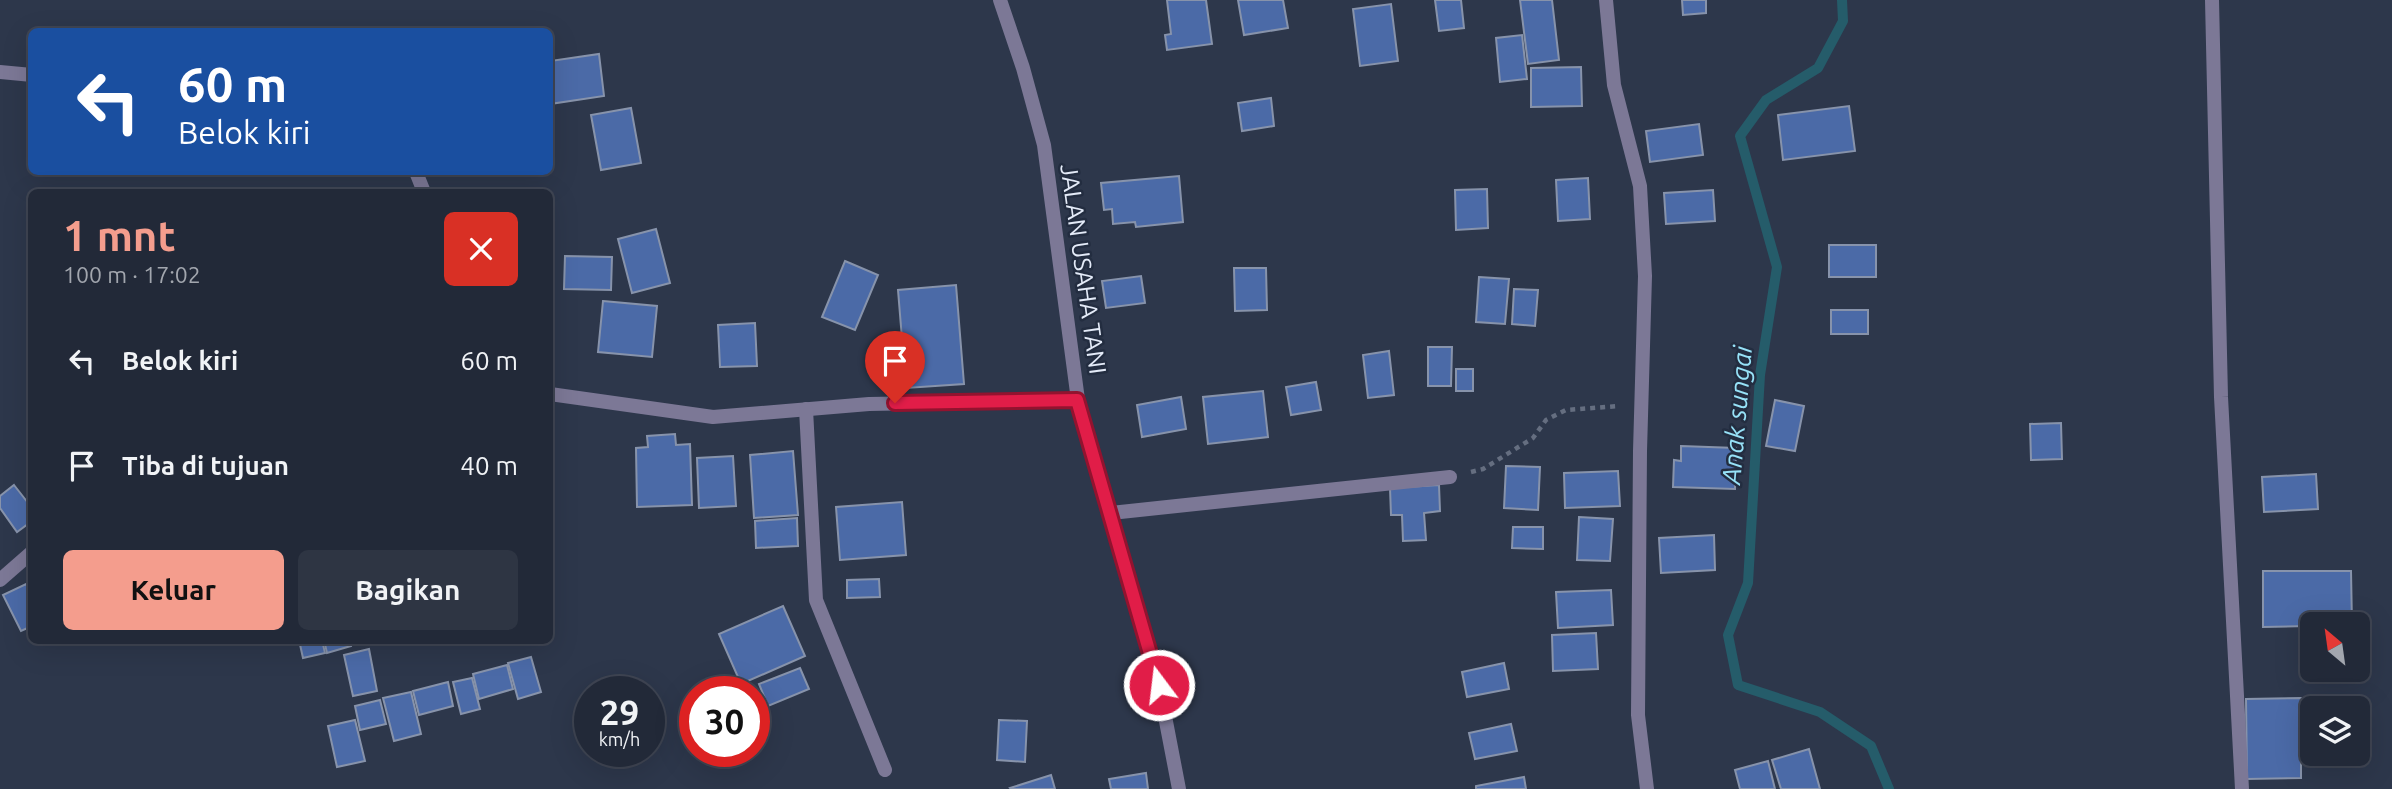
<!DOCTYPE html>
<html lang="id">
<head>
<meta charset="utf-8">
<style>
  body { margin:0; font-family:Ubuntu,sans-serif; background:#2e3543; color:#f1f3f6; height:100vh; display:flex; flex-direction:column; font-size:26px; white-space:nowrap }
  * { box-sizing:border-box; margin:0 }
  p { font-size:23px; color:#a2a6ae }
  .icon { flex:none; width:38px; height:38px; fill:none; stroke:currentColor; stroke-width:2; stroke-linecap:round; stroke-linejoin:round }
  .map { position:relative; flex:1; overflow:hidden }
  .details { position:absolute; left:28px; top:189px; width:525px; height:455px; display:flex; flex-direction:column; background:#222938; border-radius:10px; box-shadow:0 7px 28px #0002,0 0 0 2px #3f4553 }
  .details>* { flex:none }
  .guide { position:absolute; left:28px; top:28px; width:525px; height:147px; border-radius:10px; box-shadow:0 7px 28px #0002,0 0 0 2px #3f4553; background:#1a4fa0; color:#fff; overflow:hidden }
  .needle { width:46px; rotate:331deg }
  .tools { position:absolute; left:2300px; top:612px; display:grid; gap:14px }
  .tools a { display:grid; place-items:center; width:70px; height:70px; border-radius:10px; background:#222938; box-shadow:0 7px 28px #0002,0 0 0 2px #3f4553; font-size:35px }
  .speed { position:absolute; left:574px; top:676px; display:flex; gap:14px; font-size:35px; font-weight:700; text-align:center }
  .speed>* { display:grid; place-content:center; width:91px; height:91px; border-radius:50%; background:#222938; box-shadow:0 7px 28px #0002,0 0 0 2px #3f4553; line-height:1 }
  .speed small { font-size:18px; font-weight:400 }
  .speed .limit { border:10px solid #d22; background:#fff; color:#111 }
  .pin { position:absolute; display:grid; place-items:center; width:60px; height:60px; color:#fff; margin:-72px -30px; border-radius:50% 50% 50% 0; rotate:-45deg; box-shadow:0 0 7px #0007 }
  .pin .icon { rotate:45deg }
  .me { position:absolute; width:77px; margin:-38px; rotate:345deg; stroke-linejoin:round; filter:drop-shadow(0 0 5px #0008) }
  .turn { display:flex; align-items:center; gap:24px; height:147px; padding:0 35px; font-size:32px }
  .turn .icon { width:91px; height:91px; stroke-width:2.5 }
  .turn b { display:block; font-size:49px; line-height:60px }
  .round { display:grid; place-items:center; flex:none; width:74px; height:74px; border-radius:10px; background:#2e3543 }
  .head { display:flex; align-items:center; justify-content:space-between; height:119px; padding:0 35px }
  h1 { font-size:42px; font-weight:700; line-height:52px; color:#f49d8d }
  .cta { display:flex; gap:14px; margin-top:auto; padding:14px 35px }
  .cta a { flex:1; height:80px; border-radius:10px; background:#f49d8d; color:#111; font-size:28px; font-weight:700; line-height:80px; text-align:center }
  .cta a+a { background:#2e3543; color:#f1f3f6 }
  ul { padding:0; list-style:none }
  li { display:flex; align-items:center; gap:21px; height:105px; padding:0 35px }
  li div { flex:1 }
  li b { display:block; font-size:26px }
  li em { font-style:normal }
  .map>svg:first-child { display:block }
</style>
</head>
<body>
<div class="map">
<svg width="2392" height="789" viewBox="0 0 2392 789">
  <rect width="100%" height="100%" fill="#2d374b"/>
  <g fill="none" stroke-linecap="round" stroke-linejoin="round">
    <polyline stroke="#255c6a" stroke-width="10" points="1842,0 1843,21 1818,68 1766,100 1740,136 1777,267 1760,375 1748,583 1728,635 1738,685 1820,712 1871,746 1889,789"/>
  </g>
  <g fill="#4b6aa7" stroke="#8793ab" stroke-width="2">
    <polygon points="1167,0 1206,0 1212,44 1167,50 1165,35 1171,34"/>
    <polygon points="1238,0 1283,0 1288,28 1244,35"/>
    <polygon points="1435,0 1461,0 1464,28 1439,31"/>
    <polygon points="1520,0 1552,0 1559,60 1528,64"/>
    <polygon points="1682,0 1706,0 1706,13 1683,15"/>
    <polygon points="1391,4 1398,61 1360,66 1353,9"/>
    <polygon points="1522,35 1527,79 1500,82 1496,38"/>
    <polygon points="599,54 604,96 550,104 550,61"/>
    <polygon points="1581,67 1582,106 1531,107 1531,68"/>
    <polygon points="1271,98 1274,126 1242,131 1238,103"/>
    <polygon points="1849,106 1855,151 1783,160 1778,115"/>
    <polygon points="631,108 641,163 601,170 591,115"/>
    <polygon points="1699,124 1703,155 1650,162 1646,131"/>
    <polygon points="1179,176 1183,222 1136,227 1135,222 1113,224 1112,209 1104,210 1101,183"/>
    <polygon points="1588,178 1590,219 1558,221 1556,180"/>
    <polygon points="1487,189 1488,228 1456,230 1455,190"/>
    <polygon points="1713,190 1715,221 1666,224 1664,193"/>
    <polygon points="656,229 670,283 632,293 618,239"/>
    <rect x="1829" y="245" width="47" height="32"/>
    <polygon points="565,256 612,257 611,290 564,289"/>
    <polygon points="845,261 878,275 855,330 822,317"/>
    <polygon points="1234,268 1266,268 1267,310 1235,311"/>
    <polygon points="1141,276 1145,303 1106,308 1102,281"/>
    <polygon points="1479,277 1509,279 1505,324 1476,322"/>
    <polygon points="956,285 964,384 906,388 898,290"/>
    <polygon points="1514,289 1538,290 1535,326 1512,324"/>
    <polygon points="603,301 657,306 652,357 598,352"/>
    <rect x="1831" y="310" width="37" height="24"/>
    <polygon points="755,323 757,366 720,367 718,325"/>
    <polygon points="1428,347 1452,347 1451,386 1428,386"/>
    <polygon points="1389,351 1394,395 1368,398 1363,355"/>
    <rect x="1456" y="369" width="17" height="22"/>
    <polygon points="1316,382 1321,410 1291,415 1286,387"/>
    <polygon points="1263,391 1268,437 1208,444 1203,397"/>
    <polygon points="1181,397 1186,429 1142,437 1137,405"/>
    <polygon points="1775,400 1804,406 1795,451 1766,446"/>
    <polygon points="2061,423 2062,459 2031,460 2030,424"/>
    <polygon points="675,434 676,445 690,444 692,505 637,507 636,448 648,447 647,436"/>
    <polygon points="1681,446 1736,448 1735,489 1673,487 1674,460 1681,461"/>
    <polygon points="793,451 798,515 754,518 750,455"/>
    <polygon points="733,456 736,506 699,508 697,458"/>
    <polygon points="1506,466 1540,467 1538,510 1504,508"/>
    <polygon points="1618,471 1620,506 1565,508 1564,473"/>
    <polygon points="2316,474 2318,509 2264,512 2262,477"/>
    <polygon points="14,485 32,508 32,521 17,532 0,508 0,496"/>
    <polygon points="1439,485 1440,511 1424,513 1426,540 1403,541 1402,515 1391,515 1390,488"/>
    <polygon points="902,502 906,555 840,560 836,507"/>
    <polygon points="1579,517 1613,519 1610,561 1577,560"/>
    <polygon points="797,518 798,546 756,548 755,521"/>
    <polygon points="1513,527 1543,527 1543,549 1512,548"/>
    <polygon points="1714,535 1715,570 1661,573 1659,538"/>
    <polygon points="2263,571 2351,571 2352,625 2263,627"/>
    <polygon points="879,579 880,597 847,598 847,580"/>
    <polygon points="26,584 32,596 32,626 21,631 3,595"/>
    <polygon points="1611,590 1613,625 1558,628 1556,592"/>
    <polygon points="783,606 805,656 741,684 719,634"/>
    <polygon points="1596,633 1598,669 1553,671 1552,635"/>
    <polygon points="299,640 322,640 325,653 303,658"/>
    <polygon points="324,640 350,640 351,646 327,653"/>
    <polygon points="369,649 377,691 353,696 344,655"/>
    <polygon points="531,657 541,692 518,699 508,663"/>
    <polygon points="1504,663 1509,689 1467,697 1462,672"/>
    <polygon points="507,665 513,689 479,699 473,674"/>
    <polygon points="800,668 809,689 768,706 759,684"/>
    <polygon points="472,678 480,709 461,714 453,682"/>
    <polygon points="448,682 453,706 419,715 413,691"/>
    <polygon points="411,692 421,734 394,741 383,698"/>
    <polygon points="2301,698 2301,778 2247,779 2246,699"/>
    <polygon points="380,700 386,724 360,730 355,706"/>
    <polygon points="355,720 365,761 337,767 328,726"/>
    <polygon points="999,720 1027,721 1025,762 997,760"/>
    <polygon points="1511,724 1517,751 1475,759 1469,733"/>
    <polygon points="1809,749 1820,789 1781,789 1772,760"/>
    <polygon points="1768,761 1775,789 1740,789 1735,770"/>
    <polygon points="1146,773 1148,789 1111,789 1109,779"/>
    <polygon points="1051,775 1055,789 1011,789 1010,788"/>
    <polygon points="1524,777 1526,789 1476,789 1476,786"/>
  </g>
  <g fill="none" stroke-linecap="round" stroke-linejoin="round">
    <polyline stroke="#656e80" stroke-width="4.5" stroke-dasharray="5 5" stroke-linecap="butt" points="1471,472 1483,469 1533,438 1546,420 1566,410 1620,406"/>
    <g stroke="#7c7896" stroke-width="14">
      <polyline points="1000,0 1023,68 1044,145 1078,400 1159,685 1179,789"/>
      <polyline points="1606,0 1614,85 1640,186 1645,276 1640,451 1638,715 1647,789"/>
      <polyline points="2212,0 2221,397 2242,789"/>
      <polyline points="0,72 32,75"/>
      <polyline points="416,172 424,192"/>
      <polyline points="550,394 713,417 869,404 1078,400"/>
      <polyline points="806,409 816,600 885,770"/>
      <polyline points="1111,513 1450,477"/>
      <polyline points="0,580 32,552"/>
    </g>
  </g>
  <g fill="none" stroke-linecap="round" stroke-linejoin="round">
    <g stroke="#92132f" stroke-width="18">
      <polyline id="route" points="895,403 1077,400 1159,685"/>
    </g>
    <use href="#route" stroke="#e11d48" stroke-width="12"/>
  </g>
  <g text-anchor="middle" stroke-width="5" stroke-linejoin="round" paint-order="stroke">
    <g font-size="24" fill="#e4ebf8" stroke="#232d40">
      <text transform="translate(1083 269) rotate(82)" y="8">JALAN USAHA TANI</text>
    </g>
    <g font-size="26" font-style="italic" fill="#97e2f8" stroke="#232d40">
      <text transform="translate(1737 415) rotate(-85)" y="9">Anak sungai</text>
    </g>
  </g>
</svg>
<div class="tools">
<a><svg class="needle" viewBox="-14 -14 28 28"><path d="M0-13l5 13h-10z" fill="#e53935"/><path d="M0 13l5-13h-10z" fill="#a2a6ae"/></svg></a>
<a><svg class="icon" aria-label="layers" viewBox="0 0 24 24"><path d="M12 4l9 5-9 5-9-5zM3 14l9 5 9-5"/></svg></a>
</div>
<div class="speed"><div>29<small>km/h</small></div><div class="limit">30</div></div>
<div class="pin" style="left:895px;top:403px;background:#d93025"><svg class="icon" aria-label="arrive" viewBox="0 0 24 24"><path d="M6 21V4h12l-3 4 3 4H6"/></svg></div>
<svg class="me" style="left:1159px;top:685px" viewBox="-20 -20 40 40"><circle r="17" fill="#e11d48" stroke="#fff" stroke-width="3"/><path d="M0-11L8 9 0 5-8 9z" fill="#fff"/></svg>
<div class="guide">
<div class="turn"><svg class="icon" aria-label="left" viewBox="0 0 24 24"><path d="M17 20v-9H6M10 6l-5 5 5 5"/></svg><div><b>60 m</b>Belok kiri</div></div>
</div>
<section class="details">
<div class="head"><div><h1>1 mnt</h1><p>100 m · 17:02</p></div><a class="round" style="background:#d93025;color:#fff"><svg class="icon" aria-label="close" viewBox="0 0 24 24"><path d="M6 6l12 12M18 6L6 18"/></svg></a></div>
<ul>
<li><svg class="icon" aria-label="left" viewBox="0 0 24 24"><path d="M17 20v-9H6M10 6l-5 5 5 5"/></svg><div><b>Belok kiri</b></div><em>60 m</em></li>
<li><svg class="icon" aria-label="arrive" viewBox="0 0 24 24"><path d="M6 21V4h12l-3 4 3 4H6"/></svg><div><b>Tiba di tujuan</b></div><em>40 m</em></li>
</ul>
<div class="cta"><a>Keluar</a><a>Bagikan</a></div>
</section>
</div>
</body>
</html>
